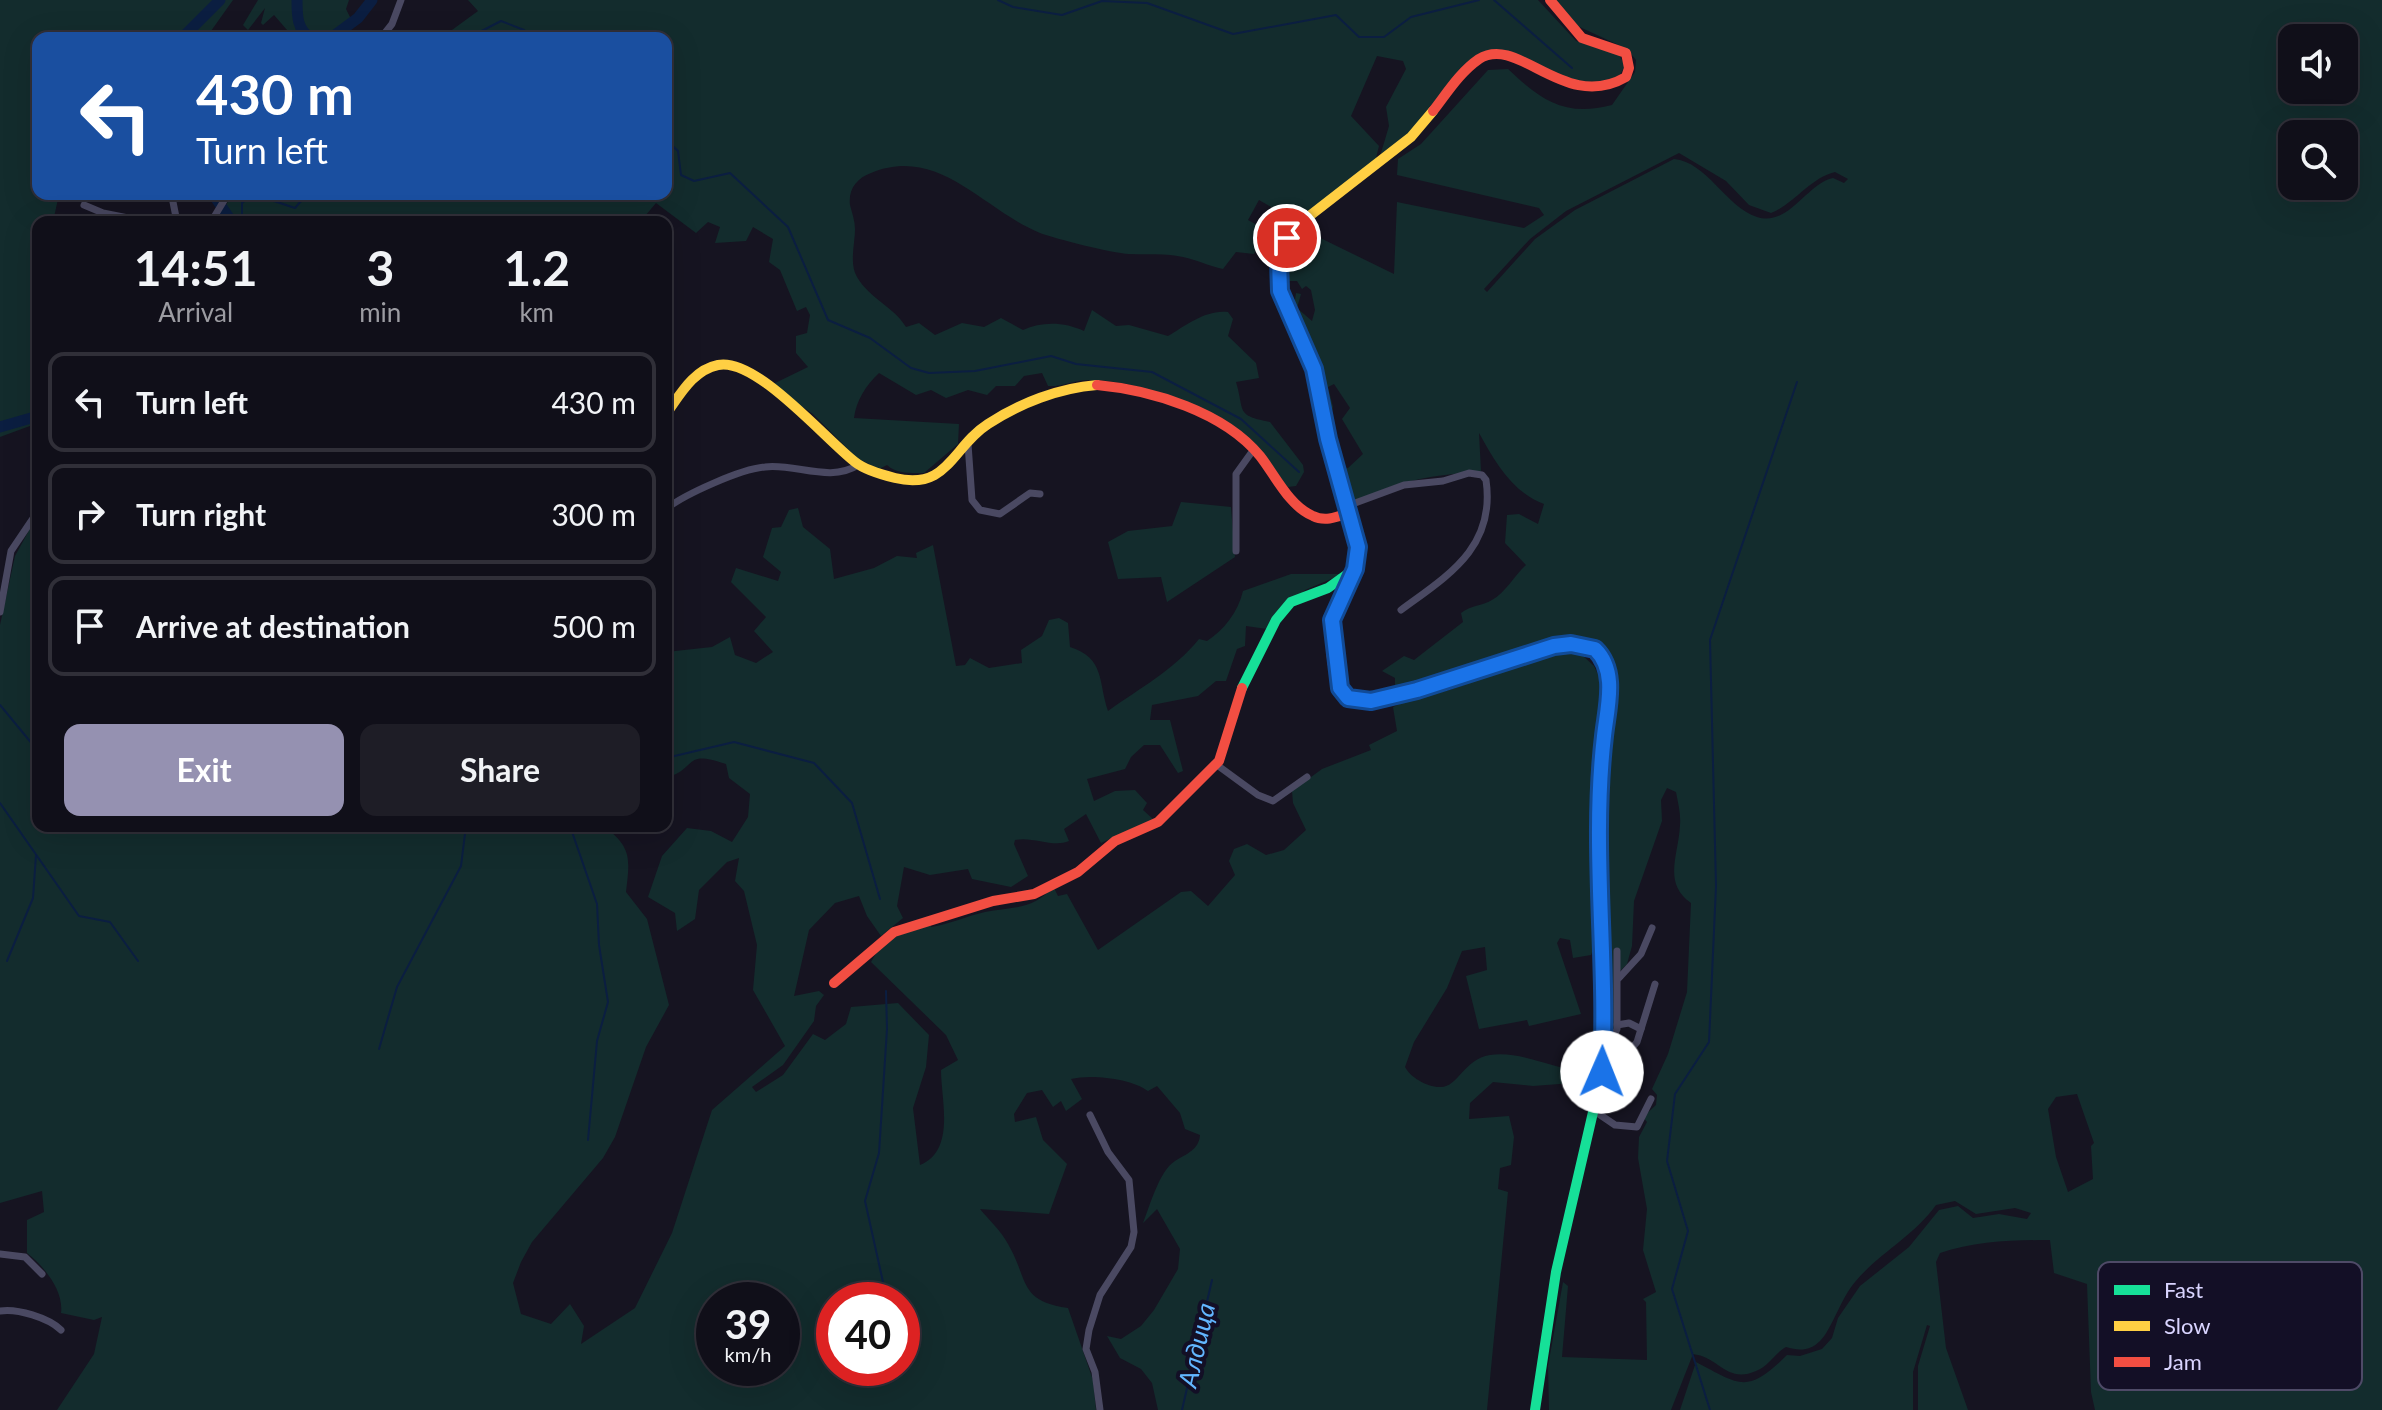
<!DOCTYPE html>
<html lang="en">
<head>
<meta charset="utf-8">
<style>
  body { margin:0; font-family:Lato,sans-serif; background:#1e1d26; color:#f1f3f6; height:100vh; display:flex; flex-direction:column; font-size:30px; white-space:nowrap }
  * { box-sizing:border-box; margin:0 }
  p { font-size:26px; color:#9c9ca2 }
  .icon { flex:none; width:44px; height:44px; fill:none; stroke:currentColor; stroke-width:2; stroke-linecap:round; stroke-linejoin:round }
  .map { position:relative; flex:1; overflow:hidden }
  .panel { position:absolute; left:32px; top:216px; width:640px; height:616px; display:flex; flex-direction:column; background:#100f19; border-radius:16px; box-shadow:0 8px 32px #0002,0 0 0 2px #302f38 }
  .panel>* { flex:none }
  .guide { position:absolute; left:32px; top:32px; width:640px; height:168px; border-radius:16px; box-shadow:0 8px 32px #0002,0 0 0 2px #302f38; background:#1a4fa0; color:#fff; overflow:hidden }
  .controls { position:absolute; left:2278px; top:24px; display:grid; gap:16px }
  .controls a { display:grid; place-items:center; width:80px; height:80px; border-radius:16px; background:#100f19; box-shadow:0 8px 32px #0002,0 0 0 2px #302f38; font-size:40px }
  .speed { position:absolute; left:696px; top:1282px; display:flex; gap:16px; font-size:40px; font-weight:700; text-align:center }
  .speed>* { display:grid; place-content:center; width:104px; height:104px; border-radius:50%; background:#100f19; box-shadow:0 8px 32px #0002,0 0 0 2px #302f38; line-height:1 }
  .speed small { font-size:20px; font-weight:400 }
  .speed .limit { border:12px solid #d22; background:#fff; color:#111 }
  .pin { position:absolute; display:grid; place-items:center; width:68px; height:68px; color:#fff; margin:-34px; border:4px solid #fff; border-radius:50%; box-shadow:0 2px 8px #0007 }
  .me { position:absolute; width:88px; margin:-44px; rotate:1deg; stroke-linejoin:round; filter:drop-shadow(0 0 6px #0008) }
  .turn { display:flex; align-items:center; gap:28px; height:168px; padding:0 32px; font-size:36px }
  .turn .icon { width:104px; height:104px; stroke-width:2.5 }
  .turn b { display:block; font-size:56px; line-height:68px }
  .eta { display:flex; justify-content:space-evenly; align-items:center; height:136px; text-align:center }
  .eta b { font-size:48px; font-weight:700; line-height:56px }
  .action { display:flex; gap:16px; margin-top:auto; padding:16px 32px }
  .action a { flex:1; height:92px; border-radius:16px; background:#9591b1; color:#fff; font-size:32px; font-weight:700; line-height:92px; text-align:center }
  .action a+a { background:#1e1d26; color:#f1f3f6 }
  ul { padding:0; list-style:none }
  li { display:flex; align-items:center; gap:24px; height:100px; margin:0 16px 12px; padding:0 16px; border:4px solid #302f38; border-radius:16px }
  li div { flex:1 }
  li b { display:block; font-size:30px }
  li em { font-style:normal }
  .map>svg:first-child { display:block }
</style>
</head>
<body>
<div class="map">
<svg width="2382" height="1410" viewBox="0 0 2382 1410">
  <rect width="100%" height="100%" fill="#161421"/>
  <g fill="#132c2d" fill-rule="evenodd">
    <polygon points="0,0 233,0 206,38 38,38 38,194 59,194 53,222 38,222 38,423 0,437"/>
    <path d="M258,0H349L346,9L352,21C344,44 314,38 294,38L274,15L263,25L261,23L265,8L248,30L243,25Z"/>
    <path d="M468,0H1538L1576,41L1619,55L1625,65C1606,115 1538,59 1509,54C1502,53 1492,55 1484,55L1434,110L1378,163L1389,126L1386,107L1406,69L1403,61L1377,56L1351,116L1379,146L1374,166L1300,224L1259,200L1248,220L1266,230L1254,254L1236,252L1223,269C1209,266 1197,260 1183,257C1166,253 1147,255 1129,254C1112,253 1056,239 1040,233C983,210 939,145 871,173C857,178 848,189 850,205C852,213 855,221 855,229C855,244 849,263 857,277C870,299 894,307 906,327L919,323L935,335L962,323L984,327L1001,318L1023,330C1042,321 1065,322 1084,331L1092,310L1116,326L1129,325L1168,336C1186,325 1207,309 1228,312L1233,319L1228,336L1256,363L1259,378L1236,382C1245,412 1235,415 1270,422L1303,465L1304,472L1296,486L1288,487C1237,432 1168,381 1091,380C1076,379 1063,387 1048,386L1042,373L1024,376L1015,386H996L987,395L968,390L946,398L931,390L916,395L879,373C866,385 856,401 854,418L959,424L958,444L924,473C911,473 896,474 887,465L879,469L857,458L813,414L771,385L808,367L796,353V336L807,333L810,315L806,307L797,311L780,270L769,262L773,239L753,227L746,241L715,243L720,227L708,222L696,233L656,203L640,222H225L220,214L233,194H666V38H441L478,11Z"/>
    <path d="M1556,0H2382V1410H2095L2091,1392L2087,1284L2054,1273L2050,1240C2014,1240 1975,1241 1940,1253L1936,1262L1946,1348L1968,1410H1918V1366L1930,1326L1927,1325L1913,1372V1410H1680L1696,1362C1740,1385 1747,1395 1787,1355L1800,1356L1822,1349L1832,1338L1838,1318L1860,1286L1909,1247L1939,1210L1958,1206L1973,1218L1999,1214L2027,1219L2031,1213L2015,1208L1976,1214L1955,1201L1936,1205C1914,1236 1879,1253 1855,1282C1841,1298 1831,1331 1820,1341C1810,1351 1799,1351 1786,1347C1775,1353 1769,1366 1756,1371C1727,1384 1719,1357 1693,1354L1671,1410H1549L1548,1366L1563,1282L1568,1286L1562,1357L1647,1360L1646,1302L1643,1299L1656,1292L1643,1250L1647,1209L1638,1158L1639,1137L1647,1122L1643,1117L1656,1105L1657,1095L1652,1089L1668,1054L1687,992L1691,903C1662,883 1679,854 1680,825C1681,814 1678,803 1676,792L1667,788L1661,800L1662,821L1634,901L1632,946L1627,964L1620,971L1615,1025L1608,1046L1606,782L1613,685L1591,646C1542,635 1510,656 1466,674C1440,685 1409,690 1382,697H1369L1395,686V678L1382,671L1404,656L1414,660L1463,622L1461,613C1471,605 1482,606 1492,600C1506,592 1514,576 1526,565L1505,543L1507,515L1519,514L1538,524L1544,504C1513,493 1495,462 1479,433L1481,471C1435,476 1392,479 1354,505L1340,470L1348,468L1363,454L1342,419L1350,408L1334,384L1328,387L1333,407L1329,424L1284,292L1295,300L1296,293L1301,294L1297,308L1312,321L1315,310L1311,290L1306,286L1302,289L1297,281H1283V277L1290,248L1306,231L1394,274L1397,202L1524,228L1544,215L1539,208L1397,175L1398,159L1421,144L1488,70L1508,69C1542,101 1565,117 1612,105L1635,72L1636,60L1627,49L1569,22ZM2292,38H2344V90H2292ZM2292,134H2344V186H2292ZM1679,153L1726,181L1749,205L1771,213C1794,204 1810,178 1835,172L1848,179L1844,183L1833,178C1806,184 1789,227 1757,217C1726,207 1707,162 1674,159L1575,210L1535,239L1487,292L1484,289L1530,239L1566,211ZM2077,1094L2094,1143L2091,1146L2093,1179L2068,1192L2056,1157L2048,1109L2056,1097Z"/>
    <polygon points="1181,502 1231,507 1235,557 1167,602 1161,577 1118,579 1108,542 1128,531 1172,526"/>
    <path d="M798,508L803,527L830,549L834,579L874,568L897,556L917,558L916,553L933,545L956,666L965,665L970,658L989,668L1022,663L1021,650L1042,636L1049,620L1059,618L1068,623L1070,647C1105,658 1098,681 1108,711C1140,688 1174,670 1199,639L1207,641C1224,630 1238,612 1243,591L1291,574H1343L1305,590L1267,629L1246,626L1245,646L1237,649L1226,681H1216L1198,696L1152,705L1150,720H1170L1183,771L1178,773L1160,745H1144L1131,757L1125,769L1087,779L1094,801L1115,791L1135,790L1147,803L1143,810L1153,819L1101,843L1086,814L1064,829L1069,841C1053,848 1033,836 1015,840L1014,844L1028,876L1011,887L972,879L968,869L930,875L904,867L897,906L903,918L881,936L867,916L859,896L835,903L809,930L794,996L819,991L824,995L816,1006L814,1021L783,1065L752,1087L756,1092L783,1075L813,1034L825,1040L846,1024L851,1007L898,1003L929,1035L926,1067L913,1108L920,1165C956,1150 941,1100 941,1070L958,1060L946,1035L871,962L884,940L931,923V927C950,924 967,916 985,912C1011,907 1035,910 1053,886L1058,896L1067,894L1098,950L1181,892L1191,891L1208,906L1235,875L1229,861L1234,849L1247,844L1266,855L1284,850L1306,830L1293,803L1292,791L1322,769L1371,750L1369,745L1397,731L1393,707C1414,697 1437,695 1458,687C1507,670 1524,646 1581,654L1594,666L1603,685C1598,730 1595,776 1595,821C1595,858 1606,923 1591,955L1573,958L1570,940L1560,938L1557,943L1581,1014L1529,1026L1527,1020L1479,1029L1466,976L1487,970L1485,947L1462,951L1447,988L1414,1042L1405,1067C1410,1077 1428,1088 1441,1087C1458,1087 1464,1059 1490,1055C1514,1051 1542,1063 1563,1068C1575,1071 1589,1066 1601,1068L1599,1081L1533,1086L1493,1082L1470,1103L1469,1119L1509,1116L1514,1137L1511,1165L1500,1168L1498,1189L1508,1192L1487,1410H1158L1152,1383L1141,1369L1120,1358L1107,1336L1121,1339L1141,1326L1154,1310L1178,1269L1180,1249L1157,1209L1143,1223C1150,1206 1159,1171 1175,1161C1186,1154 1199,1150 1200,1135L1185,1129L1180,1113L1157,1086L1148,1091C1131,1078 1090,1074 1071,1079L1082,1099L1066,1111L1061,1101L1053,1107L1042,1090L1027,1093L1014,1114L1015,1122L1036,1117L1043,1140L1067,1164L1049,1214L980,1209C989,1220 1001,1231 1008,1244C1029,1280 1018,1301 1068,1308L1093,1380L1096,1410H57L94,1354L102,1317L94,1320L61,1313C64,1291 44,1266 27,1253V1220L44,1212L42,1191L0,1203V625L15,556L38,514V826H604C632,848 630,858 626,892L647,919L669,1005L646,1047L615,1137L603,1158L532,1242L521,1262L513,1283L521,1314L551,1324L570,1304L584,1326L581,1344L635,1308L672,1233L712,1110L785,1046L753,990L757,945L744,891L735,881L739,858L727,862L699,890L695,919L677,931L675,913L648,897L662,856L687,828L711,831L732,842L748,817L750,794L729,778L726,764C682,749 699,768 666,778V652L712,647L730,637L735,655L756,663L773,652L754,631L766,617L731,582L736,568L778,581L781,572L763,557L772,528L781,527L789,510ZM714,1300H782V1368H714ZM834,1300H902V1368H834Z"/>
  </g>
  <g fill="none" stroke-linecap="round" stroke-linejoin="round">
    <g stroke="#0b1e41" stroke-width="2">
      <polyline points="998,0 1013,7 1062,15 1102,1 1147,3 1233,34 1336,15 1359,37 1384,37 1411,17 1479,0"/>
      <polyline points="1494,0 1572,68"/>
      <polyline points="468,38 501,21 524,30 531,38"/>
      <polyline points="666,140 678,151 681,175 694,181 730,173 788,227 828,320 870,338 911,368 929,373 975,371 1051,356 1076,364 1152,372 1241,419 1299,472"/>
      <polyline points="242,222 242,203 253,194 295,208 307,194"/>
      <polyline points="0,705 38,751"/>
      <polyline points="666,758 734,742 814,763 852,803 880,899"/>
      <polyline points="0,803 79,916 110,922 138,961"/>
      <polyline points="570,826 597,904 599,945 608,1002 597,1041 588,1140"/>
      <polyline points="7,961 33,898 36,855"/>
      <polyline points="886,991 887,1029 879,1153 865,1201 887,1300"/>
      <polyline points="379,1049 397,987 461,866 466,826"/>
      <polyline points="1182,1410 1212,1280"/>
      <polyline points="1710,1410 1672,1289 1688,1231 1667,1161 1675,1094 1709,1042 1716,886 1710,640 1797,382"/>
    </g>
    <g stroke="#0b1e41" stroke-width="11">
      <path d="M297,0C297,16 297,30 311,38"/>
      <polyline points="182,38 220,0"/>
      <polyline points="331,38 358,18 372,0"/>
      <polyline points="213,194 232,222"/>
      <polyline points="0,427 38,416"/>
    </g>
    <g stroke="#4a4962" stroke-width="7">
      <polyline points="381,38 392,24 401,0"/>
      <polyline points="172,197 177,222"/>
      <polyline points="84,205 103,213 148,222"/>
      <polyline points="211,222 228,194"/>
      <polyline points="968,444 972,500 980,510 1000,514 1030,493 1040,494"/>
      <path d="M1347,506L1404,485L1443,481L1469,473L1482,475L1486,480C1496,548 1447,576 1401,610"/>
      <path d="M666,509C685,494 741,469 765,467C795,463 830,483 858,465"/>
      <polyline points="1236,551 1236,474 1254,449"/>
      <polyline points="0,612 11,551 38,511"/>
      <polyline points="1217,765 1258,795 1273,801 1307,777"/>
      <polyline points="1619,978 1641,954 1652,928"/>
      <polyline points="1617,1025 1629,1023 1641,1029"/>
      <polyline points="1603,1040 1610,1044 1617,1029 1617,951"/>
      <polyline points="1604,1061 1607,1068 1614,1069 1637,1042 1655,984"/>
      <polyline points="1593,1110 1615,1125 1637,1127 1651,1099"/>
      <polyline points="1090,1115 1108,1152 1129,1180 1134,1232 1131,1247 1100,1295 1089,1330 1086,1349 1095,1372 1100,1410"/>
      <polyline points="0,1254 25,1257 42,1274"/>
      <path d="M0,1311C17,1308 49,1318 61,1330"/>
    </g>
    <g stroke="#16e098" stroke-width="10">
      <polyline points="1242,688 1276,620 1291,602 1328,588 1353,570"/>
      <polyline points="1535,1410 1556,1272 1600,1082 1604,1027 1600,902"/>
    </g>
    <g stroke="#ffcf43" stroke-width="10">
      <path d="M666,414C680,395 693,370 718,365C756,357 825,439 855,462C865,470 883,475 895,478C948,491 952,447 988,424C1020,403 1059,388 1097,385"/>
      <polyline points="1339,601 1356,567 1357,537 1330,447 1315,371 1280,285 1281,251 1303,221 1411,137 1433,111"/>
    </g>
    <g stroke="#f24e42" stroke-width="10">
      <path d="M1433,111C1447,93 1460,72 1479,59C1519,34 1564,113 1626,77L1629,68L1626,53L1582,38L1550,0"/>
      <path d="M1097,385C1152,390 1224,412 1260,456C1275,475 1289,506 1313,516C1325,522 1337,517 1349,513"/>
      <path d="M1339,601C1328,626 1327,676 1347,697C1409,711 1475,665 1535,651C1550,647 1568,643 1584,646C1591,648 1598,656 1604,660L1610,685L1600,775V902"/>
      <polyline points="834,983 894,932 993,901 1034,894 1078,872 1115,841 1158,822 1219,761 1242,688"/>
    </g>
  </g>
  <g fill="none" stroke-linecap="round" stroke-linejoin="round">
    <g stroke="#114b97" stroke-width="20">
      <path id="route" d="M1287,238L1279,260L1280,291L1314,369L1328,439L1358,547L1355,569L1332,620L1340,688L1348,698L1371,701L1417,690L1554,646L1571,644L1595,649C1618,671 1607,708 1604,736C1591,848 1608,960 1602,1072"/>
    </g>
    <use href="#route" stroke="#1a73e8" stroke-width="14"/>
  </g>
  <g text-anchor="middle" stroke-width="8" stroke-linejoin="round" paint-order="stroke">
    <g font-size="26" font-style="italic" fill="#62b6ff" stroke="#130f26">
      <text transform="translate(1197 1345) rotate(-77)" y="9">Алдица</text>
    </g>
  </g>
  <rect x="2098" y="1262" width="264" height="128" rx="12" fill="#130f26" stroke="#4e4a67" stroke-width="2"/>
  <rect x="2114" y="1285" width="36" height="10" fill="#16e098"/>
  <rect x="2114" y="1321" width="36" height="10" fill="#ffcf43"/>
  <rect x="2114" y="1357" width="36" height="10" fill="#f24e42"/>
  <g font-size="22" fill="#d9d4ff">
    <text x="2164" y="1298">Fast</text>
    <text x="2164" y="1334">Slow</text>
    <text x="2164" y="1370">Jam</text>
  </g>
</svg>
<div class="controls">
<a><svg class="icon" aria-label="sound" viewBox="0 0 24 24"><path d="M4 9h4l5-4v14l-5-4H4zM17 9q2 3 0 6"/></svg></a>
<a><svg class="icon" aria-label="search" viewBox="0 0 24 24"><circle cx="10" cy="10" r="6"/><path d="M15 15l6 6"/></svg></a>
</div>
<div class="speed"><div>39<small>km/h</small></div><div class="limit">40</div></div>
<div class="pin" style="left:1287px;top:238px;background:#d93025"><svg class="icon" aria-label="arrive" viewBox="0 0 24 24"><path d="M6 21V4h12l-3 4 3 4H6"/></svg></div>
<svg class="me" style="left:1602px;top:1072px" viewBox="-20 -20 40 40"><circle r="19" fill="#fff"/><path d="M0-13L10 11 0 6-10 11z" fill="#1a73e8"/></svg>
<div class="guide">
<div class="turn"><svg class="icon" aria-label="left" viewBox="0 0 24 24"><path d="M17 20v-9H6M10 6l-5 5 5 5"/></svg><div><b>430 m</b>Turn left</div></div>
</div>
<section class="panel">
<div class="eta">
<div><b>14:51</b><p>Arrival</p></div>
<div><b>3</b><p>min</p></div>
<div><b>1.2</b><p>km</p></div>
</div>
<ul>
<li><svg class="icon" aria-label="left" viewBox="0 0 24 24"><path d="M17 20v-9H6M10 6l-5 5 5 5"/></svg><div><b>Turn left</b></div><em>430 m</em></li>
<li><svg class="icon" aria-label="right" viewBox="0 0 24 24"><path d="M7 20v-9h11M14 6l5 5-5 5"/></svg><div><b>Turn right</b></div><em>300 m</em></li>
<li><svg class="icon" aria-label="arrive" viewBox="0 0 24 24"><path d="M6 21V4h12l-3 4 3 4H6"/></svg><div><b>Arrive at destination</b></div><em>500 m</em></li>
</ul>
<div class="action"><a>Exit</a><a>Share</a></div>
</section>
</div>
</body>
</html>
